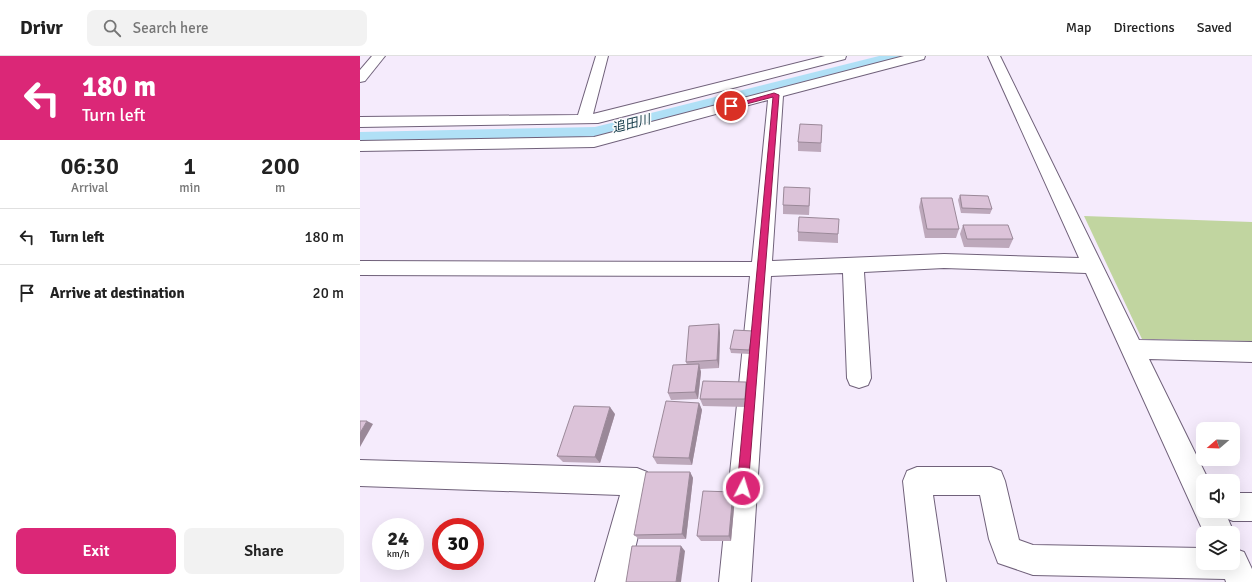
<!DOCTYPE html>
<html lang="en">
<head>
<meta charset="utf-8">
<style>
  body { margin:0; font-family:Signika,"Noto Sans JP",sans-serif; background:#f2f2f2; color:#222; height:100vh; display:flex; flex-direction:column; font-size:15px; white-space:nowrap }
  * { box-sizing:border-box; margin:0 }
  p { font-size:13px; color:#767676 }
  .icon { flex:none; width:22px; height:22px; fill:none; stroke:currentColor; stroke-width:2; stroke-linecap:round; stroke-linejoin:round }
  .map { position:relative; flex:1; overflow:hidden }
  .panel { display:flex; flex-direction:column; background:#fff; width:360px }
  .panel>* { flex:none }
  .top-card { background:#db2777; color:#fff; overflow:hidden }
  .needle { width:26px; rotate:251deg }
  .fabs { position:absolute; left:836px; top:366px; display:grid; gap:8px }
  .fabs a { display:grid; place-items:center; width:44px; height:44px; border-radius:8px; background:#fff; box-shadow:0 4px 16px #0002; font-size:20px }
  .speed { position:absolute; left:12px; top:462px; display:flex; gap:8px; font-size:20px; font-weight:700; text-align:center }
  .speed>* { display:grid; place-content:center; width:52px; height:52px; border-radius:50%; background:#fff; box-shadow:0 4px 16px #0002; line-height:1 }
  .speed small { font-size:10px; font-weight:400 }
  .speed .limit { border:6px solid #d22; background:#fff; color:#111 }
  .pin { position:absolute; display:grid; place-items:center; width:34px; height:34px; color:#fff; margin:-17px; border:2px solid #fff; border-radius:50%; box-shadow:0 1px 4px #0007 }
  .me { position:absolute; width:44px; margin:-22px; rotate:5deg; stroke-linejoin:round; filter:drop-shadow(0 0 3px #0008) }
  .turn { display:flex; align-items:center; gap:14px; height:84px; padding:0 16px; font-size:18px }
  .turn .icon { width:52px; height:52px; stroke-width:2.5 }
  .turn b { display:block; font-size:28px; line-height:34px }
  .eta { display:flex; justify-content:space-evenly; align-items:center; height:68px; text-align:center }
  .eta b { font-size:24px; font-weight:600; line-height:28px }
  .primary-button { display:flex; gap:8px; margin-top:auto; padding:8px 16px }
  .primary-button a { flex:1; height:46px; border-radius:8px; background:#db2777; color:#fff; font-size:16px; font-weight:600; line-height:46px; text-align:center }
  .primary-button a+a { background:#f2f2f2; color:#222 }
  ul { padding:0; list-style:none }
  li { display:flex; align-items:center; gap:12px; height:56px; padding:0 16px; border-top:1px solid #e0e0e0 }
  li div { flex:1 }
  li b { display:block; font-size:15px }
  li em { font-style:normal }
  header { display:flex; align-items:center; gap:24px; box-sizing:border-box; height:56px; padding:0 20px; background:#fff; border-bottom:1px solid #e0e0e0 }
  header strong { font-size:19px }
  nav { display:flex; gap:22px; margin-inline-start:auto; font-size:14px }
  .search { width:280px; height:36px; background:#f2f2f2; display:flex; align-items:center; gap:10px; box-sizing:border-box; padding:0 14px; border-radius:8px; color:#767676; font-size:15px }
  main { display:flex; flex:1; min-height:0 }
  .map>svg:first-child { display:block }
</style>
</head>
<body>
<header>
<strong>Drivr</strong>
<div class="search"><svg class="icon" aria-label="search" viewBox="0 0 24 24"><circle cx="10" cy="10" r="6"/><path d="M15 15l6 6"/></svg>Search here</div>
<nav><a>Map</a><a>Directions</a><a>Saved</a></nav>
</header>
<main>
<section class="panel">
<div class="top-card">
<div class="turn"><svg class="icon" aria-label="left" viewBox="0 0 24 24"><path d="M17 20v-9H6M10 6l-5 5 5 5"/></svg><div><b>180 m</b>Turn left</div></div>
</div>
<div class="eta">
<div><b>06:30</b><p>Arrival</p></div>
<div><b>1</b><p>min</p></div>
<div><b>200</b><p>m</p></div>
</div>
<ul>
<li><svg class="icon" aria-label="left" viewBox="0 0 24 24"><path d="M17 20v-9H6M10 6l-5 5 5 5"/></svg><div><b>Turn left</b></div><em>180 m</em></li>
<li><svg class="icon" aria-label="arrive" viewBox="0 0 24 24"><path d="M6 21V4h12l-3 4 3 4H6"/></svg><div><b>Arrive at destination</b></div><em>20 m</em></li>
</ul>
<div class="primary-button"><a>Exit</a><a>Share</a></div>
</section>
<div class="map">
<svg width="892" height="526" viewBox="0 0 892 526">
  <rect width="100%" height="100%" fill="#f5ebfc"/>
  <polygon fill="#c1d5a0" points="724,160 892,166 892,285 782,283"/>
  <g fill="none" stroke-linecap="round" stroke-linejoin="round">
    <polygon fill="#b0e0f6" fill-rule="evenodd" points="519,0 542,0 540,3 235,81 0,86 0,76 235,71"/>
    <g stroke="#70617a" stroke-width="2">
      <g id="minor">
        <polygon points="12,0 25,0 5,25 0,26 0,14"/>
        <polygon points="236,0 248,0 233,58 465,0 486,0 485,3 238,67 0,71 0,61 218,59"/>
        <polygon points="544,0 565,0 564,3 423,40 412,205 584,198 719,202 628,0 640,0 779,284 892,286 892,306 789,303 849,425 843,425 843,455 873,455 873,437 892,437 892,465 873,465 868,463 874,477 873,479 873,477 844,477 726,217 584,212 504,216 511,322 508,329 499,332 490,329 487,322 483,217 411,220 391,526 359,526 390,220 0,219 0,205 392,206 408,44 234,91 0,95 0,85 234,81"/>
        <polygon points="0,404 277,412 287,416 291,426 267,526 235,526 260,439 0,430"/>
        <polygon points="557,411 631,411 641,415 645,425 659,484 673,489 843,492 843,507 873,507 873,492 884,496 892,513 892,526 866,526 865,523 673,519 638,507 629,483 620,439 573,439 586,526 554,526 543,425 547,415"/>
      </g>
    </g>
    <use href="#minor" fill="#fff" fill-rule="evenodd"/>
  </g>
  <g fill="#bda8bb">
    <polygon points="462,69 461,96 438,95 438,86"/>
    <polygon points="600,139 632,153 630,158 601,157 598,144"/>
    <polygon points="450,141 449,159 423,158 423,149"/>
    <polygon points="561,142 599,173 596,182 565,182 559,151"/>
    <polygon points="603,169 653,183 649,192 604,191 600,178"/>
    <polygon points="438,176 478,178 478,187 438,185"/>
    <polygon points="359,268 360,277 359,312 340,313 341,316 338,343 311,344 308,337 327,309 326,306"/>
    <polygon points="393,275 393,279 390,298 371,297 370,293"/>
    <polygon points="388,333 386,351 343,350 340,343"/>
    <polygon points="339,347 342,354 332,409 297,408 293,401"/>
    <polygon points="255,358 240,407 203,406 197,400"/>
    <polygon points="330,416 333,422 326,483 279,483 274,479"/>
    <polygon points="373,436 375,441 371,485 341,485 337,480"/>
  </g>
  <g fill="#9a8898">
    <polygon points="359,268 360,277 359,312 357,304"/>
    <polygon points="393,275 393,279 390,298 389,294"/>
    <polygon points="339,308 341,316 338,343 335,336"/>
    <polygon points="386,326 388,333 386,351 385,343"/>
    <polygon points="339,347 342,354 332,409 329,402"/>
    <polygon points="250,351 255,358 240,407 235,401"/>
    <polygon points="7,365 13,368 0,391 0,377"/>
    <polygon points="330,416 333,422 326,483 322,478"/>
    <polygon points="373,436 375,441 371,485 369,480"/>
    <polygon points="321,490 325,495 321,526 316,526"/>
  </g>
  <g fill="#dcc3d9" stroke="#9a8898">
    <polygon points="440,68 462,69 461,87 438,86"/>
    <polygon points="424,131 450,132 449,150 423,149"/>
    <polygon points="600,139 628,140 632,153 602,152"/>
    <polygon points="561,142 592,142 599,173 567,173"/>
    <polygon points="439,161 479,163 478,178 438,176"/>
    <polygon points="603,169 648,169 653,183 607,183"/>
    <polygon points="359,268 357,304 326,306 329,270"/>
    <polygon points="374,274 393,275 389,294 370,293"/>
    <polygon points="339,308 335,336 308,337 313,309"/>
    <polygon points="343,325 386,326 385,343 340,343"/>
    <polygon points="306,345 339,347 329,402 293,401"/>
    <polygon points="214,350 250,351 235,401 197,400"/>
    <polygon points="0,365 7,365 0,377"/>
    <polygon points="286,416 330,416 322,478 274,479"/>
    <polygon points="343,435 373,436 369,480 337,480"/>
    <polygon points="272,490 321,490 316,526 266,526"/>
  </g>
  <polygon fill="#db2777" stroke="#8e194d" points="414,37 419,39 388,432 387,436 383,438 379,436 377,432 413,41 371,52 368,50"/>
  <g text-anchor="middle" stroke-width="3" stroke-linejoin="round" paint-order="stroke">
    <g font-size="13" font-style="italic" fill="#123948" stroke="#fcfcfc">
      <text transform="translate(271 67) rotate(-14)" y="5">追田川</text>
    </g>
  </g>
</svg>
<div class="fabs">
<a><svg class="needle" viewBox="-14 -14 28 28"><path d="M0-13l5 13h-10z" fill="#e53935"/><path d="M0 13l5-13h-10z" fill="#767676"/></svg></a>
<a><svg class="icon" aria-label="sound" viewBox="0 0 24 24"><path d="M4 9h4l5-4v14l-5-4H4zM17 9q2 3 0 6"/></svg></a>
<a><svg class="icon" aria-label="layers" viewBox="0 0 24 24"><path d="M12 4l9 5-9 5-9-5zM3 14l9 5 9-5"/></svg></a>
</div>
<div class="speed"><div>24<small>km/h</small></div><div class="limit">30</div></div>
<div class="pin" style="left:371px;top:50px;background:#d93025"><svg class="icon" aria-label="arrive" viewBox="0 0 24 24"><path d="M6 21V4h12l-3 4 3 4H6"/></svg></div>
<svg class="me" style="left:383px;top:432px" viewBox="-20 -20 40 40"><circle r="17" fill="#db2777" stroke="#fff" stroke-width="3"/><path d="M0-11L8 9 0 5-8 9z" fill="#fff"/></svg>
</div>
</main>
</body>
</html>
